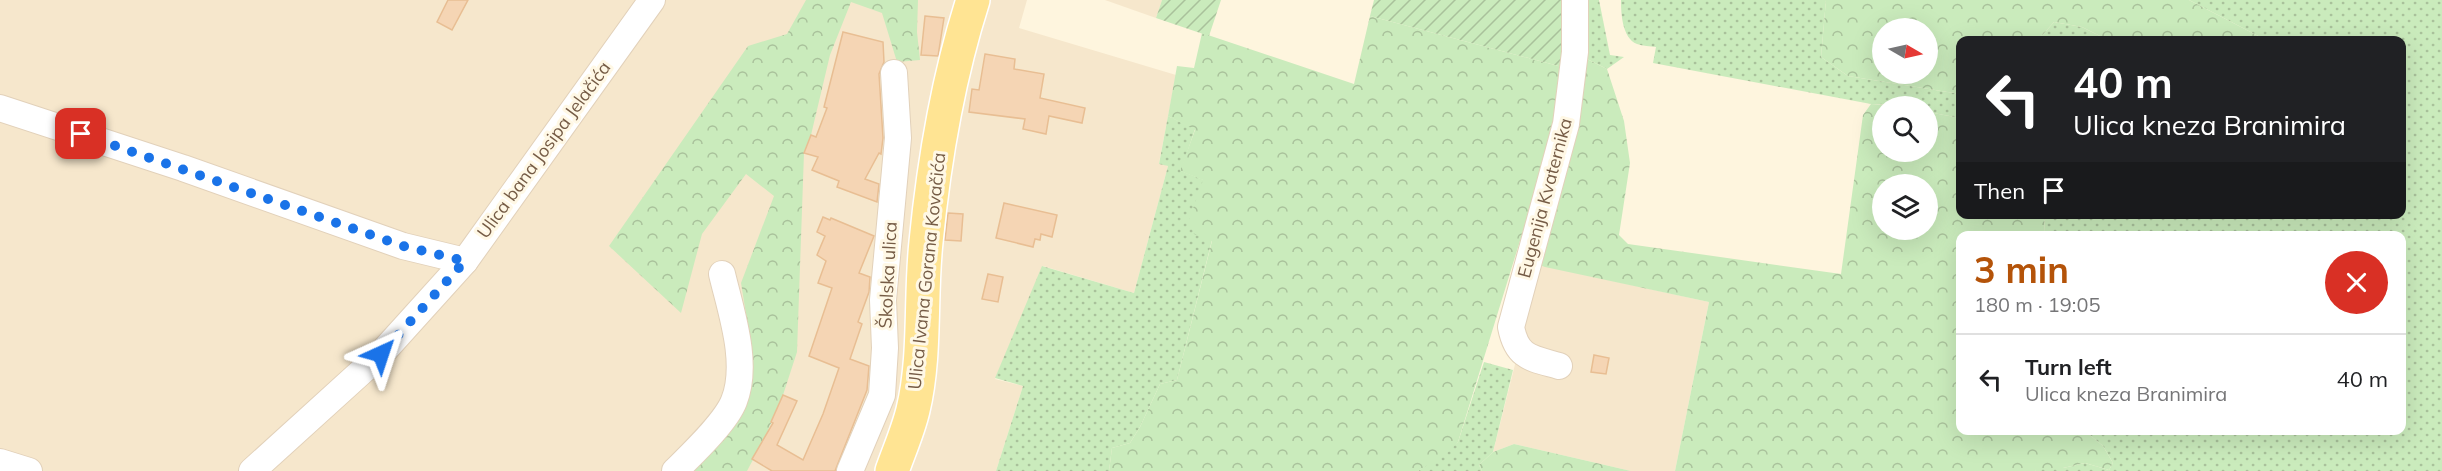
<!DOCTYPE html>
<html lang="en">
<head>
<meta charset="utf-8">
<style>
  body { margin:0; font-family:Mulish,sans-serif; background:#f2f2f2; color:#202124; height:100vh; display:flex; flex-direction:column; font-size:22px; white-space:nowrap }
  * { box-sizing:border-box; margin:0 }
  p { font-size:20px; color:#757577 }
  .icon { flex:none; width:33px; height:33px; fill:none; stroke:currentColor; stroke-width:2; stroke-linecap:round; stroke-linejoin:round }
  .map { position:relative; flex:1; overflow:hidden }
  .details { position:absolute; left:1956px; top:231px; width:450px; height:204px; display:flex; flex-direction:column; background:#fff; border-radius:12px; box-shadow:0 6px 24px #0002 }
  .details>* { flex:none }
  .guide { position:absolute; left:1956px; top:36px; width:450px; height:183px; border-radius:12px; box-shadow:0 6px 24px #0002; background:#202124; color:#fff; overflow:hidden }
  .needle { width:39px; rotate:99deg }
  .buttons { position:absolute; left:1872px; top:18px; display:grid; gap:12px }
  .buttons a { display:grid; place-items:center; width:66px; height:66px; border-radius:50%; background:#fff; box-shadow:0 6px 24px #0002; font-size:30px }
  .pin { position:absolute; display:grid; place-items:center; width:51px; height:51px; color:#fff; margin:-26px; border-radius:12px; box-shadow:0 3px 9px #0006 }
  .me { position:absolute; width:66px; margin:-33px; rotate:42deg; stroke-linejoin:round; filter:drop-shadow(0 0 4px #0008) }
  .turn { display:flex; align-items:center; gap:21px; height:126px; padding:0 18px; font-size:27px }
  .turn .icon { width:78px; height:78px; stroke-width:2.5 }
  .turn b { display:block; font-size:42px; line-height:51px }
  .then { display:flex; align-items:center; height:57px; padding:0 18px; background:#0003; gap:12px; font-size:22px }
  .round { display:grid; place-items:center; flex:none; width:63px; height:63px; border-radius:32px; background:#f2f2f2 }
  .summary { display:flex; align-items:center; justify-content:space-between; height:102px; padding:0 18px }
  h1 { font-size:36px; font-weight:700; line-height:45px; color:#b45309 }
  ul { padding:0; list-style:none }
  li { display:flex; align-items:center; gap:18px; height:90px; padding:0 18px; border-top:2px solid #e0e0e0 }
  li div { flex:1 }
  li b { display:block; font-size:22px }
  li em { font-style:normal }
  .map>svg:first-child { display:block }
</style>
</head>
<body>
<div class="map">
<svg width="2442" height="471" viewBox="0 0 2442 471">
  <defs>
    <pattern id="grass-dots" width="8" height="8" patternUnits="userSpaceOnUse" patternTransform="scale(1.5)"><rect width="8" height="8" fill="#caebbc"/><path d="M2 2h.1M6 6h.1" fill="none" stroke="#a9c19b" stroke-width="1.8" stroke-linecap="round"/></pattern>
    <pattern id="forest-crowns" width="20" height="18" patternUnits="userSpaceOnUse" patternTransform="scale(1.5)"><rect width="20" height="18" fill="#caebbc"/><path d="M2 6a3 3 0 1 1 6 0M12 15a3 3 0 1 1 6 0" fill="none" stroke="#a9c19b"/></pattern>
    <pattern id="garden-furrows" width="10" height="10" patternUnits="userSpaceOnUse" patternTransform="scale(1.5)"><rect width="10" height="10" fill="#caebbc"/><path d="M-1 1l2-2M0 10L10 0M9 11l2-2" fill="none" stroke="#a9c19b"/></pattern>
  </defs>
  <rect width="100%" height="100%" fill="#fef5de"/>
  <g fill="#f6e7cc">
    <polygon points="0,0 1027,0 1019,28 1176,75 1159,163 1168,166 1134,293 1043,266 995,379 1023,386 996,471 0,471"/>
    <polygon points="1105,0 1162,0 1156,18"/>
    <polygon points="1540,265 1709,302 1675,471 1631,471 1514,444 1493,452"/>
  </g>
  <g fill="url(#grass-dots)">
    <polygon points="1579,0 1599,0 1610,55 1624,57 1607,69 1581,56"/>
    <path d="M1621,0H1826L1821,57L1848,76L1960,94V118L1928,112V106L1871,104L1653,63L1656,47C1650,46 1643,46 1637,44C1622,38 1621,13 1621,0Z"/>
    <polygon points="2189,0 2442,0 2442,471 2035,471 2036,468 2063,468 2085,463 2109,470 2113,463 2103,446 2085,431 2402,430 2402,236 2045,235 2044,215 2402,214 2402,40 2266,40"/>
    <polygon points="2054,22 2082,27 2108,40 2038,40"/>
    <polygon points="1168,116 1195,129 1181,171 1204,180 1212,240 1177,380 1160,384 1140,427 1130,443 1112,448 1109,471 996,471 1023,386 995,378 1042,266 1134,293 1168,166 1159,164"/>
    <polygon points="1484,362 1513,370 1493,452 1479,465 1482,471 1418,471 1458,442"/>
  </g>
  <g fill="url(#forest-crowns)" fill-rule="evenodd">
    <polygon points="806,0 918,0 917,32 920,60 897,62 882,13 851,2 830,55 811,135 804,153 797,352 783,395 765,437 747,471 688,471 751,345 741,283 774,196 746,174 702,234 681,313 609,246 748,46 787,34"/>
    <path d="M1826,0H2189L2266,40H2108L2082,27L2054,22L2038,40H1960V94L1848,76L1821,57ZM1882,28H1928V74H1882Z"/>
    <polygon points="1370,16 1566,68 1554,140 1523,231 1458,442 1447,453 1418,471 1109,471 1112,448 1130,443 1140,427 1160,384 1177,380 1212,241 1194,234 1189,220 1203,180 1180,171 1195,130 1168,116 1177,66 1194,68 1202,33 1354,84"/>
    <path d="M1581,56L1607,69L1624,121L1630,163L1619,235L1628,244L1841,274L1863,115L1871,104L1899,106H1882V152H1928V112L1960,118V214L2044,215L2045,235L1960,236V430L2085,431L2103,446L2113,463L2109,470L2085,463L2063,468H2037L2035,471H1675L1709,302L1545,267L1532,262ZM1882,184H1928V230H1882Z"/>
    <polygon points="1514,444 1631,471 1482,471 1479,465 1493,452"/>
  </g>
  <g fill="url(#garden-furrows)">
    <polygon points="1162,0 1221,0 1209,36 1156,18"/>
    <polygon points="1374,0 1567,0 1566,68 1370,16"/>
  </g>
  <g fill="#f5d5b4" stroke="#e8be93" stroke-width="1.5">
    <polygon points="448,0 468,0 452,30 437,22"/>
    <polygon points="925,16 944,18 938,56 921,55"/>
    <polygon points="843,32 883,42 884,62 879,74 883,138 881,154 879,153 865,179 879,184 877,202 837,187 839,181 812,170 818,157 804,153 811,135 816,137 827,108 824,107"/>
    <polygon points="985,54 1015,59 1014,69 1044,74 1040,98 1085,108 1082,123 1049,116 1046,134 1023,129 1025,119 969,112 972,89 979,90"/>
    <polygon points="1004,203 1057,215 1052,237 1041,234 1040,240 1035,239 1033,247 996,238"/>
    <polygon points="948,213 963,214 961,241 945,240"/>
    <polygon points="823,217 830,220 831,218 874,236 859,273 870,277 869,292 858,322 862,324 850,359 869,366 867,390 835,471 772,471 752,459 773,423 771,422 783,395 797,401 777,445 803,460 823,414 839,368 809,356 832,288 818,283 826,261 817,255 825,236 817,232"/>
    <polygon points="988,274 1003,277 998,302 982,299"/>
    <polygon points="1594,355 1609,358 1606,374 1591,372"/>
  </g>
  <g fill="none" stroke-linecap="round" stroke-linejoin="round">
    <g stroke="#e2d1ba" stroke-width="28">
      <g id="minor">
        <polyline points="0,108 183,168 403,246 465,261"/>
        <path d="M1559,366C1531,358 1517,358 1511,327L1566,124L1575,52V0"/>
        <polyline points="0,462 29,471"/>
        <polyline points="252,471 381,354 465,261 652,0"/>
        <path d="M675,471C692,454 726,422 734,401C749,363 731,312 722,274"/>
        <polyline points="850,471 882,395 885,348 883,300 898,138 894,73"/>
      </g>
    </g>
    <g stroke="#fff" stroke-width="36">
      <path id="major" d="M892,471C899,451 908,431 913,410C926,356 920,297 926,242C934,161 948,78 973,0"/>
    </g>
    <use href="#minor" stroke="#fff" stroke-width="26"/>
    <use href="#major" stroke="#ffe493" stroke-width="33"/>
  </g>
  <g fill="none" stroke-linecap="round" stroke-linejoin="round">
    <polyline stroke="#1a73e8" stroke-width="10" stroke-dasharray="0 18" points="81,134 403,246 465,261 381,354"/>
  </g>
  <g text-anchor="middle" stroke-width="6" stroke-linejoin="round" paint-order="stroke">
    <g font-size="18" fill="#755b45" stroke="#fff8e5">
      <text transform="translate(544 150) rotate(-54)" y="6">Ulica bana Josipa Jelačića</text>
      <text transform="translate(1545 198) rotate(-75)" y="6">Eugenija Kvaternika</text>
      <text transform="translate(927 271) rotate(-84)" y="6">Ulica Ivana Gorana Kovačića</text>
      <text transform="translate(888 275) rotate(-87)" y="6">Školska ulica</text>
    </g>
  </g>
</svg>
<div class="buttons">
<a><svg class="needle" viewBox="-14 -14 28 28"><path d="M0-13l5 13h-10z" fill="#e53935"/><path d="M0 13l5-13h-10z" fill="#757577"/></svg></a>
<a><svg class="icon" aria-label="search" viewBox="0 0 24 24"><circle cx="10" cy="10" r="6"/><path d="M15 15l6 6"/></svg></a>
<a><svg class="icon" aria-label="layers" viewBox="0 0 24 24"><path d="M12 4l9 5-9 5-9-5zM3 14l9 5 9-5"/></svg></a>
</div>
<div class="pin" style="left:81px;top:134px;background:#d93025"><svg class="icon" aria-label="arrive" viewBox="0 0 24 24"><path d="M6 21V4h12l-3 4 3 4H6"/></svg></div>
<svg class="me" style="left:381px;top:354px" viewBox="-20 -20 40 40"><path d="M0-17L14 15 0 8-14 15z" fill="#1a73e8" stroke="#fff" stroke-width="4"/></svg>
<div class="guide">
<div class="turn"><svg class="icon" aria-label="left" viewBox="0 0 24 24"><path d="M17 20v-9H6M10 6l-5 5 5 5"/></svg><div><b>40 m</b>Ulica kneza Branimira</div></div>
<div class="then">Then<svg class="icon" aria-label="arrive" viewBox="0 0 24 24"><path d="M6 21V4h12l-3 4 3 4H6"/></svg></div>
</div>
<section class="details">
<div class="summary"><div><h1>3 min</h1><p>180 m · 19:05</p></div><a class="round" style="background:#d93025;color:#fff"><svg class="icon" aria-label="close" viewBox="0 0 24 24"><path d="M6 6l12 12M18 6L6 18"/></svg></a></div>
<ul>
<li><svg class="icon" aria-label="left" viewBox="0 0 24 24"><path d="M17 20v-9H6M10 6l-5 5 5 5"/></svg><div><b>Turn left</b><p>Ulica kneza Branimira</p></div><em>40 m</em></li>
</ul>
</section>
</div>
</body>
</html>
